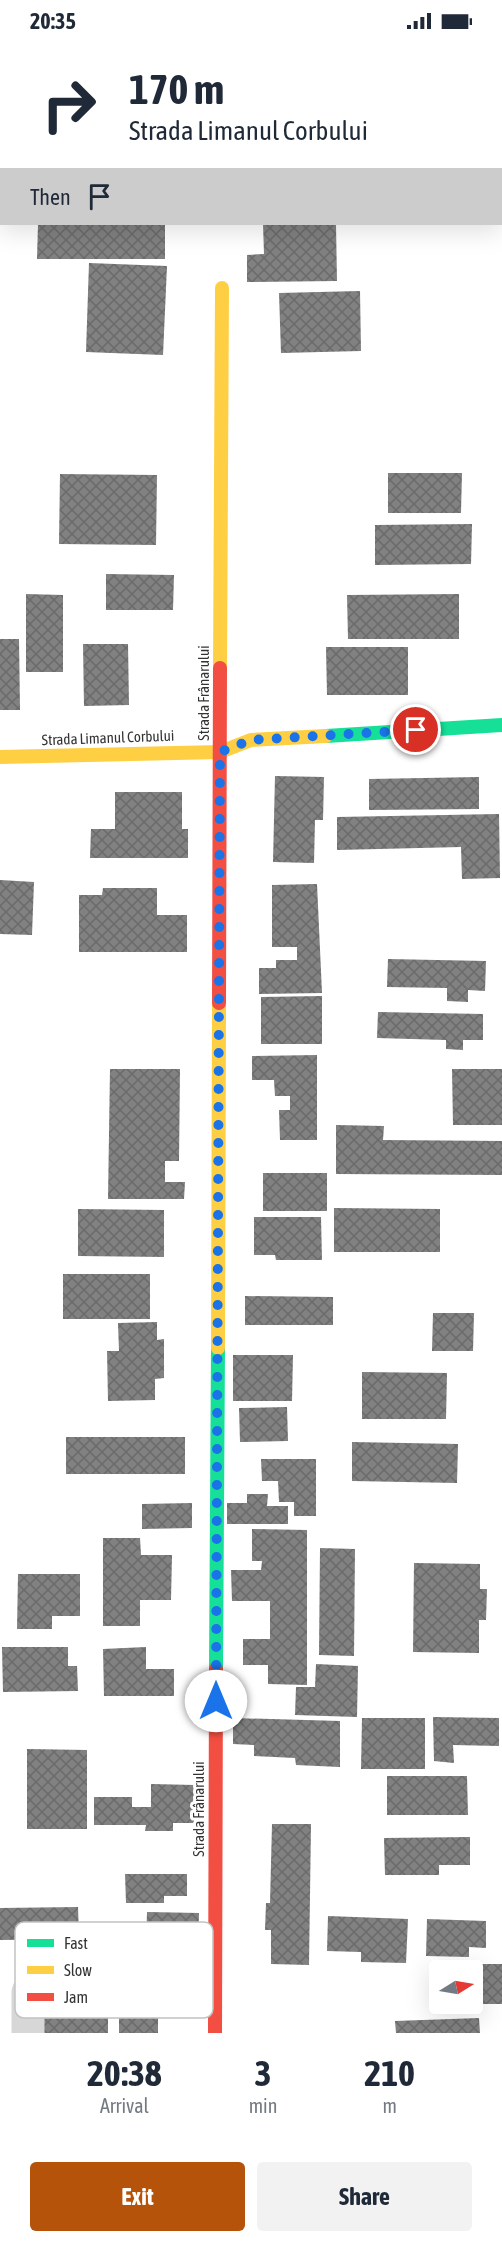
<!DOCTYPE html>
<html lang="en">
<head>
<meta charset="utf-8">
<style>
  body { margin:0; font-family:"Asap Condensed",sans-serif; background:#f2f2f3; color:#1f2937; height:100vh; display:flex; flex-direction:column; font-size:22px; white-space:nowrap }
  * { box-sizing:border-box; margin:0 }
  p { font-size:20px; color:#747a83 }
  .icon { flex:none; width:33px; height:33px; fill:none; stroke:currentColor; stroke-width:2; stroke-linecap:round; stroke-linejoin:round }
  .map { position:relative; height:1991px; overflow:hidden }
  .side { display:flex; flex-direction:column; background:#fff; flex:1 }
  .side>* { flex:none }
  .top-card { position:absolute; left:0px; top:0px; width:502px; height:183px; box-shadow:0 6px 24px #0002; background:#fff; color:#1f2937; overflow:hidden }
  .needle { width:39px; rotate:79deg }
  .tools { position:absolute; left:429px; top:1918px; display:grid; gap:12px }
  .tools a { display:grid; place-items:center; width:54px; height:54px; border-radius:6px; background:#fff; box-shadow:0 6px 24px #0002; font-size:30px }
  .pin { position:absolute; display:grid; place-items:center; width:51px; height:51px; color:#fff; margin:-26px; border:3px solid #fff; border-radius:50%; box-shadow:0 2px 6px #0007 }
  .me { position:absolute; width:66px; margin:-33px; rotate:0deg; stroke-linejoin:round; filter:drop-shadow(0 0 4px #0008) }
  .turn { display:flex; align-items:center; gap:21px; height:126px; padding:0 30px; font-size:27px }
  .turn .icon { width:78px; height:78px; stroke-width:2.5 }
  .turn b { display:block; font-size:42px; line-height:51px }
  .then { display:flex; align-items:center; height:57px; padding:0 30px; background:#0003; gap:12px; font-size:22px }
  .eta { display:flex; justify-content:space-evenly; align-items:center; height:102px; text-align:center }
  .eta b { font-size:36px; font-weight:700; line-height:42px }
  .cta { display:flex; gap:12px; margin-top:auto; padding:12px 30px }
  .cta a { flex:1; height:69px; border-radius:6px; background:#b45309; color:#fff; font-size:24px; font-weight:700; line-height:69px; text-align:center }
  .cta a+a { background:#f2f2f3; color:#1f2937 }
  .status { display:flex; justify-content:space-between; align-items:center; height:42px; padding:0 30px; background:#fff; direction:ltr }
  .status svg { height:16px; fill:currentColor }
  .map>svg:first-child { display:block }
</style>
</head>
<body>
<div class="status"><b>20:35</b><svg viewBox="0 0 49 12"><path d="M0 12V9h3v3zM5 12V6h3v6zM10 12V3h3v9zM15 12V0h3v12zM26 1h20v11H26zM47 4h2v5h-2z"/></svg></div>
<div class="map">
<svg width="502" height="1991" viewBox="0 0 502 1991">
  <defs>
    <pattern id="building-cross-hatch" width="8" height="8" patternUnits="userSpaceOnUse" patternTransform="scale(1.5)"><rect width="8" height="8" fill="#818181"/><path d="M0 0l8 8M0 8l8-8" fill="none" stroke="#6a6a6a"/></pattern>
  </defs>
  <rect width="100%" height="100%" fill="#fff"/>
  <g fill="url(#building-cross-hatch)">
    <polygon points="38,182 165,183 165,217 37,217"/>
    <polygon points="263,182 336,182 337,239 247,240 247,213 264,212"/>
    <polygon points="89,221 167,224 163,313 86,310"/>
    <polygon points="360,249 361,309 281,311 279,251"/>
    <polygon points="388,431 462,431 461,471 388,471"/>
    <polygon points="60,432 157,433 156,503 59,502"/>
    <polygon points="472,482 471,522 375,523 375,483"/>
    <polygon points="106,532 174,533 173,568 106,568"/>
    <polygon points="26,552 63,553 63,630 26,630"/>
    <polygon points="459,552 459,597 348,597 347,553"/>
    <polygon points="0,597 19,597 20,668 0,668"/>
    <polygon points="83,602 128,602 129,663 84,664"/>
    <polygon points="326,605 408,605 408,653 327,653"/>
    <polygon points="275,734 324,735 323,778 315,778 314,821 273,820"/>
    <polygon points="479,735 479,767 369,768 369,737"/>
    <polygon points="115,750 182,750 182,787 188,787 188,816 90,816 91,787 115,787"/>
    <polygon points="499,772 500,836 462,837 461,805 337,808 337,775"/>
    <polygon points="0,838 34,840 32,893 0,892"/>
    <polygon points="317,842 322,951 259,952 259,926 276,926 276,918 297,918 297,905 272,905 272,843"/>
    <polygon points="103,846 157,846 157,873 187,873 187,910 79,910 79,853 102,853"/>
    <polygon points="388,917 486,919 485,949 468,948 468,960 447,959 447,946 387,945"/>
    <polygon points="322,954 322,1002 261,1002 261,955"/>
    <polygon points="378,970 483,972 483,998 463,998 463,1008 446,1007 446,998 377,996"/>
    <polygon points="317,1013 317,1098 280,1098 279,1068 290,1068 290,1054 275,1054 274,1038 252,1038 252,1014"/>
    <polygon points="110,1027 180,1027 179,1119 165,1119 165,1140 185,1140 184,1157 108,1157"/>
    <polygon points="452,1027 502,1027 502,1083 453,1083"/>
    <polygon points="336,1083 384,1084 383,1098 502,1099 502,1133 336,1132"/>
    <rect x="263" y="1131" width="64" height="38"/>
    <polygon points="334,1166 440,1167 440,1210 334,1210"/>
    <polygon points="78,1167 164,1168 164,1215 78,1214"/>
    <polygon points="254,1175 321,1175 322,1218 276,1218 275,1213 254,1213"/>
    <rect x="63" y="1232" width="87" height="45"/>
    <polygon points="245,1254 333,1255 333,1283 245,1283"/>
    <polygon points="433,1271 474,1271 473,1309 432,1309"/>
    <polygon points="157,1280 157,1298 164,1297 164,1336 155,1337 155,1358 108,1359 107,1309 119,1309 118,1281"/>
    <polygon points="233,1313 293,1313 292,1359 233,1359"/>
    <polygon points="362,1330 447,1331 446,1377 362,1377"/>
    <polygon points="287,1365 288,1399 240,1400 239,1366"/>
    <rect x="66" y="1395" width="119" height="37"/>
    <polygon points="352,1400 458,1402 457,1441 352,1439"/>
    <polygon points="261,1417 316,1417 316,1474 294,1474 294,1460 279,1460 278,1439 262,1439"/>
    <polygon points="247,1452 268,1452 267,1464 288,1464 288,1482 227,1482 227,1461 247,1461"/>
    <polygon points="192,1461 192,1486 142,1487 142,1462"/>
    <polygon points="252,1487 307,1488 307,1643 268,1642 268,1623 243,1623 243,1597 270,1597 270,1559 232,1559 231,1528 261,1528 262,1519 252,1519"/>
    <polygon points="103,1496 140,1496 141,1513 172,1513 171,1558 140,1558 140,1584 103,1584"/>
    <polygon points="320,1506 355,1507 354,1614 319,1613"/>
    <polygon points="414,1521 480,1522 480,1547 487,1547 486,1578 479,1578 479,1611 413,1610"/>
    <polygon points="18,1532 80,1532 80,1574 52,1574 52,1587 17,1587"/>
    <polygon points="2,1605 68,1605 68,1624 77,1624 78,1649 3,1650"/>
    <polygon points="146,1605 146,1627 174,1627 174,1654 104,1654 103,1607"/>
    <polygon points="316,1622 358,1624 357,1675 295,1673 296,1645 315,1645"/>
    <polygon points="433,1675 499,1676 499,1704 453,1703 454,1721 434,1719"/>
    <polygon points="233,1676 340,1679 340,1725 296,1723 295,1716 254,1714 254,1703 233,1702"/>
    <polygon points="362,1676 425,1676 425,1727 361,1727"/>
    <polygon points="27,1707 87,1708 87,1787 27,1787"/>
    <polygon points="387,1734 467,1734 468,1773 387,1773"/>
    <polygon points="151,1742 195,1743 194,1781 173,1781 173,1789 145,1789 146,1783 94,1783 94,1755 132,1755 132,1765 151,1765"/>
    <polygon points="272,1782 311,1782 309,1923 271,1922 271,1888 265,1888 266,1861 270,1861"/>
    <polygon points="470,1795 470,1823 439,1823 439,1833 385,1833 384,1796"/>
    <polygon points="125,1832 187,1832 187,1854 164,1854 164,1861 126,1861"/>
    <polygon points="78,1865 79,1897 0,1898 0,1866"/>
    <polygon points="147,1870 199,1871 198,1905 146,1903"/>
    <polygon points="328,1874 408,1877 406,1921 361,1920 361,1910 327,1909"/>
    <polygon points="427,1877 486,1879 486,1906 469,1905 469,1915 426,1914"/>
    <polygon points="129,1910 177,1911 176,1956 158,1956 158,1991 119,1991 119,1967 128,1967"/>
    <polygon points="455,1922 502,1922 502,1962 472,1962 472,1929 455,1929"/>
    <rect x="43" y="1975" width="65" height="16"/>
    <polygon points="479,1976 480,1991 396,1991 395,1979"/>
  </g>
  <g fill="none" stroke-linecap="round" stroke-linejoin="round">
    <g stroke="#d7d7d7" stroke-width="33">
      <polyline points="501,132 502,132"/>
      <polyline points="28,1991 28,1950"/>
    </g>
    <g stroke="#16e098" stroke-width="14">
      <polyline points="326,694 502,683"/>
      <polyline points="216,1627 218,1306"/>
    </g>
    <g stroke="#ffcf43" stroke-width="14">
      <polyline points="220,626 222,246"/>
      <polyline points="0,715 220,710 251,698 326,694"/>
      <polyline points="218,1306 219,961"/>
    </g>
    <g stroke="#f24e42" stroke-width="14">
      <polyline points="219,961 220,626"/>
      <polyline points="215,1991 216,1627"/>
    </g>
  </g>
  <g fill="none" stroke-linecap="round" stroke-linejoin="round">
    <polyline stroke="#1a73e8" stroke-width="10" stroke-dasharray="0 18" points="216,1659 220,710 251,698 416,688"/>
  </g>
  <g text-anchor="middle" stroke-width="6" stroke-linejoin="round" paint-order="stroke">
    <g font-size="15" fill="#333" stroke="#fff">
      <text transform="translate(204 651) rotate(-90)" y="5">Strada Frânarului</text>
      <text transform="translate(108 696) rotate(-2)" y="5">Strada Limanul Corbului</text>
      <text transform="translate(199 1767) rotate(-90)" y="5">Strada Frânarului</text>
    </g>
  </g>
  <rect x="15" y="1880" width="198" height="96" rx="9" fill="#fff" stroke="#c2c2c2" stroke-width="1.5"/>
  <rect x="27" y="1897" width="27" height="8" fill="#16e098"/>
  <rect x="27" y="1924" width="27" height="8" fill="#ffcf43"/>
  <rect x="27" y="1951" width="27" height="8" fill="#f24e42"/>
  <g font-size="16" fill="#333">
    <text x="64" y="1907">Fast</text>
    <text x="64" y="1934">Slow</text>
    <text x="64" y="1961">Jam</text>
  </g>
</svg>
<div class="tools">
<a><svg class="needle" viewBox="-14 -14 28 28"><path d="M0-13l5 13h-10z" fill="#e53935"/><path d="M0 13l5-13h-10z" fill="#747a83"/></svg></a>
</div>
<div class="pin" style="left:416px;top:688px;background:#d93025"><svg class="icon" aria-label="arrive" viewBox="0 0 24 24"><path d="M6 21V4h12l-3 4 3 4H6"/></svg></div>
<svg class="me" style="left:216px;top:1659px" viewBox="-20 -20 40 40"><circle r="19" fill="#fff"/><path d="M0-13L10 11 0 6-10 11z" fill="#1a73e8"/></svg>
<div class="top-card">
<div class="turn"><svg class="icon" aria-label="right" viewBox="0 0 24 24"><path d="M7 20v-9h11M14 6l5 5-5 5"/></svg><div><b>170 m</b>Strada Limanul Corbului</div></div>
<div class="then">Then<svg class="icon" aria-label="arrive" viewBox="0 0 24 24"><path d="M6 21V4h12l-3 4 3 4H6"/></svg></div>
</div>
</div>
<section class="side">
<div class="eta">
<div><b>20:38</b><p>Arrival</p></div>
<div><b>3</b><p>min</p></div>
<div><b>210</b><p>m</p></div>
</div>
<div class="cta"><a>Exit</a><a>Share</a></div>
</section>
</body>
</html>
